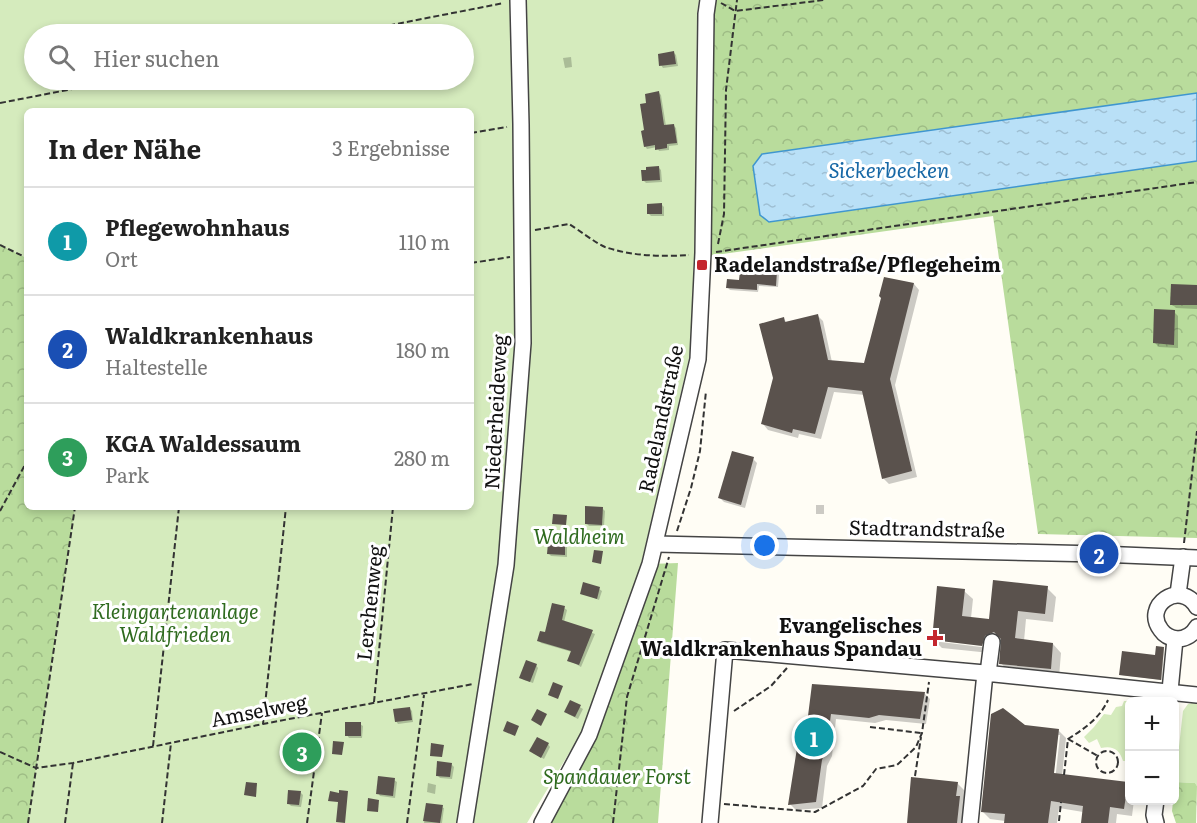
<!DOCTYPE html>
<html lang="de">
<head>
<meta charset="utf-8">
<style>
	:root { --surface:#fff; --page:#f2f2f2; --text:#222; --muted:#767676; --line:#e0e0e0; --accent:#ea580c }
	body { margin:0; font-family:Literata,serif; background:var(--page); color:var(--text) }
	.controls { position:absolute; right:18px; bottom:18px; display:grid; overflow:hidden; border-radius:9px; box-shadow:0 3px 9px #0003 }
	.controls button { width:54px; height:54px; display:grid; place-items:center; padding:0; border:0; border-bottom:2px solid var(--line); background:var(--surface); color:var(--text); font:30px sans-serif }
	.you { position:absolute; left:765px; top:546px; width:21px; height:21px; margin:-15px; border:4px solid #fff; border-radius:50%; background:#1a73e8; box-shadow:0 0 0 9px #1a73e833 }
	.badge { display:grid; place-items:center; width:39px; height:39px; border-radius:50%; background:var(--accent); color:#fff; font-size:20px; font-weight:700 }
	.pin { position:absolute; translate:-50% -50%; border:3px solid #fff; box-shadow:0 2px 6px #0006 }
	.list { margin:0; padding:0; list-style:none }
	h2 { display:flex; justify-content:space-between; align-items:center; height:78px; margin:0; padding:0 24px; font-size:26px }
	h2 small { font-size:20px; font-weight:400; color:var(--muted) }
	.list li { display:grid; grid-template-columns:39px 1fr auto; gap:18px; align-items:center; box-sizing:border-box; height:108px; padding:0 24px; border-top:2px solid var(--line) }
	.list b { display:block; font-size:22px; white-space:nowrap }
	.list p { margin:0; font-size:20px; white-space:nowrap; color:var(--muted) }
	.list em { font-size:20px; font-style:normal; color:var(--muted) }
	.icon { flex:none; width:33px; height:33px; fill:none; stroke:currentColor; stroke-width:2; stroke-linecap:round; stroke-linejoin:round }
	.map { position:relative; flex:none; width:1197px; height:823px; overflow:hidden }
	.search { position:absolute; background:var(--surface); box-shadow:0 3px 9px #0003; left:24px; top:24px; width:450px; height:66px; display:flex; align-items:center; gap:15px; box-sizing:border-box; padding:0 21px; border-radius:33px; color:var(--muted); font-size:22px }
	.panel { position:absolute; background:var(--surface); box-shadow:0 3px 9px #0003; left:24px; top:108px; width:450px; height:402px; border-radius:9px }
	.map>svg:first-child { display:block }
	.green { fill:#d5ebbd; fill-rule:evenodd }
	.forest { fill:url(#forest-crowns) }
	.water { fill:url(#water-ripples); stroke:#3f96cf; stroke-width:1.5 }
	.shadow { fill:#0003; fill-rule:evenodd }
	.building { fill:#5a524d }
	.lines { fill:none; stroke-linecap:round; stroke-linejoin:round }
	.minor-casing { stroke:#444; stroke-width:18 }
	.path { stroke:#333; stroke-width:2; stroke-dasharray:6 3; stroke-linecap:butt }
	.minor { stroke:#fff; stroke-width:15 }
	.poi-dot { fill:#c4262e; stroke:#fff; stroke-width:2 }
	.labels { text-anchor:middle; stroke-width:6; stroke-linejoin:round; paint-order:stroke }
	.poi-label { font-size:20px; font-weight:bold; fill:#111; stroke:#fff; text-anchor:start }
	.street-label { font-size:20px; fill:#111; stroke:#fff }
	.park-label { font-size:20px; font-style:italic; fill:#2f6b1f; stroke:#fff }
	.water-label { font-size:21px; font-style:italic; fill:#1768a6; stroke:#fff }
</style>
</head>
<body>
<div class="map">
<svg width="1197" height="823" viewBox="0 0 1197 823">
	<defs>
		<pattern id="forest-crowns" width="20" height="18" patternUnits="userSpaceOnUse" patternTransform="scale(1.5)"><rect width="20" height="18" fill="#b9dc9c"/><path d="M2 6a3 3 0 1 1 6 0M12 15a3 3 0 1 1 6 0" fill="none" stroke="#9ebc85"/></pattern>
		<pattern id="water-ripples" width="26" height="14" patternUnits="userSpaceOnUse" patternTransform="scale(1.5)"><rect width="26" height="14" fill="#b9e0f7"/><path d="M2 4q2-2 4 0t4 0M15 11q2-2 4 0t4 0" fill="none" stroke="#9ebfd3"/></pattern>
	</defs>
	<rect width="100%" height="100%" fill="#fffdf5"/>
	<g class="green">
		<path d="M0,0H518L521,466L526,406L530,300L527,0H699L697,12L695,231L691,349L639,573L583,730L527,823H28L75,507H471V111H27V258L0,245ZM34,34H464V80H34Z"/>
		<path d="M1124,701H1137L1130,702L1129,761H1123C1120,750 1113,745 1101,748L1097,739L1089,743L1084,737L1094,727L1104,714L1111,715L1116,707L1122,706Z"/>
		<polygon points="1193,703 1197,703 1197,786 1195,783 1175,782 1183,711 1188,704"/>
	</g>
	<g class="forest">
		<polygon points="712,0 1197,0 1197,93 762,154 753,166 769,222 1197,161 1197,538 1038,534 993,216 708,256"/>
		<polygon points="0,245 27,258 27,507 75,507 28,823 0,823"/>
		<polygon points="678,563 658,823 542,823 589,735 650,564"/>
		<polygon points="1175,782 1195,783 1197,786 1196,823 1176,823 1172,811"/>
	</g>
	<polygon class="water" points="1197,93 1197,161 769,222 760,215 753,166 762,154"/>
	<g class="shadow">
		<polygon points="674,53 676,55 678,66 663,68 661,65"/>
		<polygon points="571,57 572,67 565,68 563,58"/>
		<polygon points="659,93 661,95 666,126 673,125 676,128 678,145 669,146 669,150 659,151 657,147 647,149 645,146 646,132"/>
		<polygon points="658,167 661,170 662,182 646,183 644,181"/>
		<polygon points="662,205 664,207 664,216 651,216 649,214"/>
		<polygon points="777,272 779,275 778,287 759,286 758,292 730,290 728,288 740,282"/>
		<polygon points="885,278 914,284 919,290 895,385 917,477 889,484 883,478 865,395 834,392 821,439 799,434 798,438 768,430 763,424 775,378 784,319 787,323 817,315 823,321 832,362 865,365 883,298"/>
		<polygon points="1197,287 1197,309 1176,308 1172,304"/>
		<polygon points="1174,312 1178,316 1178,348 1159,347 1155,343"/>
		<polygon points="753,459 757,463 745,508 724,502 720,498"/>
		<rect x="816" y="505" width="8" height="9"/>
		<polygon points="602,508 605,511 604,526 589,526 586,523"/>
		<polygon points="565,544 567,547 567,557 551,556 549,554"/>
		<path d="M1047,588L1056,597L1053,622L1026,619L1024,641L1053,644L1061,653L1059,677L1009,672L1001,663L1002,641L993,644L990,653L942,648L933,639L964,591L973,599L971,618L990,620ZM941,639L989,645V648L941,642Z"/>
		<polygon points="599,589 602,591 599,600 582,593"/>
		<polygon points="564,608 567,610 564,622 595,634 581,667 569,660 572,652 541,643 539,641"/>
		<polygon points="1164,648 1162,680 1121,675 1157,656"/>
		<polygon points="536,665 538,668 533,683 524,680 521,678"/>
		<polygon points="813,685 924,693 930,699 926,724 886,720 875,723 836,719 832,756 827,766 822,808 796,810 790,804 808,725"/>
		<polygon points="571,702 583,709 578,719 568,714"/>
		<polygon points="410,709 412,711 413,722 398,724 396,721"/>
		<polygon points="360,724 363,726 362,738 349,738 347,735"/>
		<path d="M1025,726L1058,730L1066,738L1062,776L1127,784L1130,786V800H1134L1132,816L1117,814L1116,823H1082L1083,812L1059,808L1057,823H1005V821L990,819L982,811ZM1057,735H1060L1055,781H1052Z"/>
		<polygon points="548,744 550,747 544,759 533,753"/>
		<polygon points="451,764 454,767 452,779 440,778 437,775"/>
		<polygon points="394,780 397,782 395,798 380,796 378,793"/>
		<polygon points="428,783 436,785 435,794 427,792"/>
		<polygon points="957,783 966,792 966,823 908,823"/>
		<polygon points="300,792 303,795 301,807 291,806 288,803"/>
		<polygon points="427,804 444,808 442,823 424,823"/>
	</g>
	<g class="building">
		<polygon points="674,51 676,64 659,66 658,54"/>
		<polygon points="659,91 664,125 674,124 677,143 667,144 667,148 655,150 655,145 644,147 641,131 644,130 640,104 646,103 645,94"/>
		<polygon points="659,166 660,180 642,181 641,170 646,170 646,167"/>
		<polygon points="662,203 662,214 647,214 647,204"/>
		<polygon points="757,269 777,271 776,286 757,284 757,290 726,288 727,279 739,280 740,271 757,272"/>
		<polygon points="884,277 914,283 890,379 912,471 882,479 862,391 828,387 815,434 793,429 792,433 761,424 773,378 759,324 784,317 785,322 818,314 828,360 864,363 881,298 879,296"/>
		<polygon points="1171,284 1197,285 1197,305 1170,305"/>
		<polygon points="1154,309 1175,310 1174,345 1153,343"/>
		<polygon points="732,451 754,457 741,505 718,498"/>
		<polygon points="585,506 603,507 602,525 585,524"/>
		<polygon points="553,514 567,515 566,525 552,524"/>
		<polygon points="548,543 565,543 565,555 547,554"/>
		<polygon points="594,550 603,551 601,564 592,562"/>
		<polygon points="993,580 1048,586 1045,614 1018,611 1015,638 1053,643 1051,669 999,664 1001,639 994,632 985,636 982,646 932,640 937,586 965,589 962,616 989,619"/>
		<polygon points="583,582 600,587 597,599 580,594"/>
		<polygon points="552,603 565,606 562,620 593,630 579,665 567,661 571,651 537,641 540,631 545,632"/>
		<polygon points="1156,646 1164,647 1161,680 1119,675 1122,651 1155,655"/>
		<polygon points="526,660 537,664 530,682 519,678"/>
		<polygon points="553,682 563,686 558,699 548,695"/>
		<polygon points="812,684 925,692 920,719 879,715 869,718 831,714 826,750 822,760 816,802 788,805 801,723 807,724"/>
		<polygon points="570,700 581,705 575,717 564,712"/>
		<polygon points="410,707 412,720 395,722 393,709"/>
		<polygon points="1003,708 1025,725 1059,729 1054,773 1128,782 1124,809 1110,807 1108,823 1081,823 1083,806 1051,801 1048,823 1004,823 1005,814 981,812 991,714"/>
		<polygon points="537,709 547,714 541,726 531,720"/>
		<polygon points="507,721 519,726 515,736 503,731"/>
		<rect x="345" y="722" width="16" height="14"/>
		<polygon points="537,737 549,743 541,758 529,751"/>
		<polygon points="333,741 344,742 342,755 332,754"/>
		<polygon points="431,743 444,745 442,757 430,756"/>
		<polygon points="437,761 452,763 450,777 436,776"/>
		<polygon points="378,776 395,778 393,796 376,794"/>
		<polygon points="911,777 958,782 956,796 960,796 957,823 907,823"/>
		<polygon points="246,782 257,783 256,797 244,795"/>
		<polygon points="288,790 301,791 299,805 287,804"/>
		<polygon points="339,790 348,791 345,823 336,822 338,802 328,801 330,791 339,793"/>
		<polygon points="368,798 379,800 378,812 367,811"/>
		<polygon points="426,803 443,805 440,823 423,821"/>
	</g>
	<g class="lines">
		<g class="minor-casing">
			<g id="minor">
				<polyline points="656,544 1099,554 1197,558"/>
				<polyline points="1178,594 1183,557"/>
				<path d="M1197,607C1180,579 1142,606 1161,630C1165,636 1170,638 1177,639C1186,639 1193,634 1197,627"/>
				<polyline points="988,673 992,642"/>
				<polyline points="1169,701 1175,639"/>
				<polyline points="465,823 506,565 523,343 521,124 518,0"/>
				<polyline points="542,823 589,735 650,564 698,359 703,253 706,14 708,0"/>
				<polyline points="710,823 725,650 985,673"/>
				<polyline points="970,823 985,673 1197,695"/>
				<polyline points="1156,823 1154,815 1156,800"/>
			</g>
		</g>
		<g class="path">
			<polyline points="721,3 735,11 824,0"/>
			<polyline points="345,34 504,3"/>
			<polyline points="0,103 119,80"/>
			<polyline points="471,133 507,127"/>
			<path d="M535,230L569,224C579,230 597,244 605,247C631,256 662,257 689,255"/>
			<polyline points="718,244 724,214 726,90 737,0"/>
			<polyline points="0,245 27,258"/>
			<polyline points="716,252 1197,182"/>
			<polyline points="471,263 510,257"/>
			<polyline points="0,511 27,461"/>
			<polyline points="677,531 691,488 700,451 706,391"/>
			<polyline points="1184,543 1197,431"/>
			<polyline points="374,702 393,507"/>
			<polyline points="734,711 771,686 787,668"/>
			<polyline points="263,724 286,507"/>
			<polyline points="870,727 921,733"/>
			<polyline points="1068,739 1098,756"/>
			<polyline points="153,746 179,507"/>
			<circle cx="1107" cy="762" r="11"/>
			<polyline points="0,752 36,768 73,763 263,724 473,684"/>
			<path d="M1064,775L1068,739C1084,729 1100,718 1108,700"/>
			<polyline points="915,776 921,737"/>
			<polyline points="1126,797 1130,798"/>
			<polyline points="724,804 815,812 863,786 876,769 897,765 916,747 922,733 929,682"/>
			<polyline points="1059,821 1061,802"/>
			<polyline points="28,823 75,507"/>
			<polyline points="65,823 73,763"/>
			<polyline points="162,823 171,743"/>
			<polyline points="307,823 322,713"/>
			<polyline points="407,823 424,695"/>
			<polyline points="613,823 627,697 669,557"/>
		</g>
		<use href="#minor" class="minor"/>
	</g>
	<g class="poi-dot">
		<rect x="696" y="259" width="12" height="12" rx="3"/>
		<path d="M932 629h6v6h6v6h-6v6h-6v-6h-6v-6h6z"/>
	</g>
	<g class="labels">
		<g class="poi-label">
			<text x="714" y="272">Radelandstraße/Pflegeheim</text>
			<text x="922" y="633" text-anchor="end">Evangelisches<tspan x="922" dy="23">Waldkrankenhaus Spandau</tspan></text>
		</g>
		<g class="street-label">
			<text transform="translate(496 412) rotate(-87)" y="7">Niederheideweg</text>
			<text transform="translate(661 419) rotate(-78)" y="7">Radelandstraße</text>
			<text transform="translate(927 529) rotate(1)" y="7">Stadtrandstraße</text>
			<text transform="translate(370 603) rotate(-84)" y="7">Lerchenweg</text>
			<text transform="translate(259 711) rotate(-11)" y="7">Amselweg</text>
		</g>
		<g class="park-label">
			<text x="579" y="544">Waldheim</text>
			<text x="175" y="619">Kleingartenanlage<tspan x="175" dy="23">Waldfrieden</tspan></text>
			<text x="617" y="784">Spandauer Forst</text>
		</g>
		<g class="water-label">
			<text x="889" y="178">Sickerbecken</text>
		</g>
	</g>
</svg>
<div class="controls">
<button>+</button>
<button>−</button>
</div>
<div class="you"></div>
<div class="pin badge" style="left:814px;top:737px;background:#0f9aa8">1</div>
<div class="pin badge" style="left:1099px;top:554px;background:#1a4fb4">2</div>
<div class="pin badge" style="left:302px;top:752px;background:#2e9e5b">3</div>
<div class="search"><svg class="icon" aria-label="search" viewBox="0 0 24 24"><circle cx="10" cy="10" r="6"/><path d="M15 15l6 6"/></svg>Hier suchen</div>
<section class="panel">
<h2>In der Nähe<small>3 Ergebnisse</small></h2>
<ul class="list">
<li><span class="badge" style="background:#0f9aa8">1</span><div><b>Pflegewohnhaus</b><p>Ort</p></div><em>110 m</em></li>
<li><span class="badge" style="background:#1a4fb4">2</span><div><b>Waldkrankenhaus</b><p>Haltestelle</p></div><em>180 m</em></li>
<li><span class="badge" style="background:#2e9e5b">3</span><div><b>KGA Waldessaum</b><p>Park</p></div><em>280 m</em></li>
</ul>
</section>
</div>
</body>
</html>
